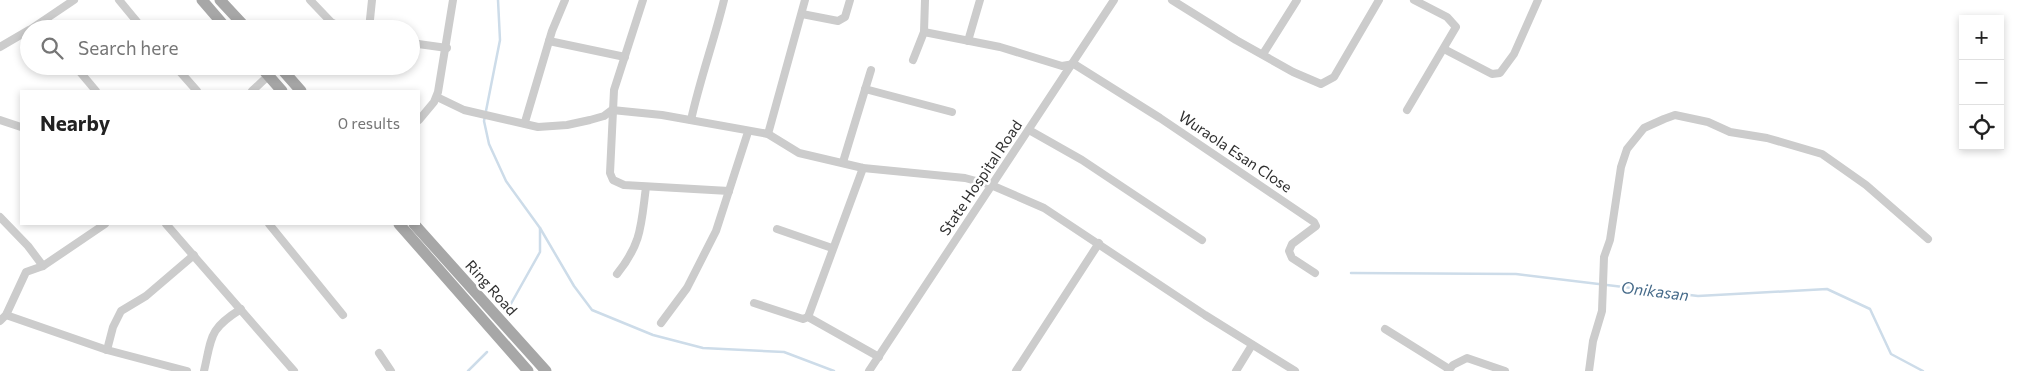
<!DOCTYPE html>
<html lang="en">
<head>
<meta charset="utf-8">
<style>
	:root { --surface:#fff; --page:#f6f6f6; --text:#222; --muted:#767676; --line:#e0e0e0 }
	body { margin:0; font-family:Commissioner,sans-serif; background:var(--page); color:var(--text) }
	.controls { position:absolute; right:15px; top:15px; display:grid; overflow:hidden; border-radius:0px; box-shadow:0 2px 8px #0003 }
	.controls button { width:45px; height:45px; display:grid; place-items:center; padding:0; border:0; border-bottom:1px solid var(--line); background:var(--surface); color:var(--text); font:25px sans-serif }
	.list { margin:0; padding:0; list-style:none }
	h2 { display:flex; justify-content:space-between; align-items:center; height:65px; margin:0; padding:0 20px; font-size:21px }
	h2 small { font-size:16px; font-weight:400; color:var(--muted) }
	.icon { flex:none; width:28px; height:28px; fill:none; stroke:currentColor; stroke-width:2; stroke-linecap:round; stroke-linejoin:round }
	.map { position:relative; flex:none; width:2019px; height:371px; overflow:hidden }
	.search { position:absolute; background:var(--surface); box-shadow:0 2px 8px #0003; left:20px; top:20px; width:400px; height:55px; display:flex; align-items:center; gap:12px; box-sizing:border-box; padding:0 18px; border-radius:28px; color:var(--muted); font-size:19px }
	.panel { position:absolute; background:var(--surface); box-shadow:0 2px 8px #0003; left:20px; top:90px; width:400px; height:135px; border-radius:0px }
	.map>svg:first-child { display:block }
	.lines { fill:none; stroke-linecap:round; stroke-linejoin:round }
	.stream { stroke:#cddce9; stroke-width:2.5 }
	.minor { stroke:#ccc; stroke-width:8 }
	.primary { stroke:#a7a7a7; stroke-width:11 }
	.labels { text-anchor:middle; stroke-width:5; stroke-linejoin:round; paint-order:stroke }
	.street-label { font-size:15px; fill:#2f2f2f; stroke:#fff }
	.water-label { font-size:16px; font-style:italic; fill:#456a89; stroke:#fff }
</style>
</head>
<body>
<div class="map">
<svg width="2019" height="371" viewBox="0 0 2019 371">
	<rect width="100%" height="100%" fill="#fff"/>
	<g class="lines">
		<g class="stream">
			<polyline points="498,0 500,40 484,121 489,144 506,181 540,228 540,252 508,309"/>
			<polyline points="540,228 574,286 592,310 653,335 703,348 784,352 834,371"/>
			<polyline points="1351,273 1516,274 1698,296 1827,289 1870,309 1891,354 1923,371"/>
			<polyline points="468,371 487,352"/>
		</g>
		<g class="minor">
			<polyline points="119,0 143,29"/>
			<polyline points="310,0 331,22 345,29"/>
			<polyline points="643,0 614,90 610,173 613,180 624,185 729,191"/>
			<polyline points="1172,0 1236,40 1293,72 1321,84 1334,77 1379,0"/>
			<polyline points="802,14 838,21 845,17 850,0"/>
			<polyline points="31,29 74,0"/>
			<polyline points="369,29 372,0"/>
			<polyline points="924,32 1000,47 1062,66 1074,64 1160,118 1314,222 1316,226 1292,244 1289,251 1292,258 1315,273"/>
			<polyline points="549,41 625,57"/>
			<polyline points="968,41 980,0"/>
			<polyline points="411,43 447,48"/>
			<polyline points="0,47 29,30"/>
			<polyline points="1444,49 1492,74 1500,73 1514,54 1538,0"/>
			<polyline points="1263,54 1297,0"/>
			<polyline points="913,60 924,32 925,0"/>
			<polyline points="75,66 96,91"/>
			<polyline points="175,66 197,91"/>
			<polyline points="865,89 952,112"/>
			<polyline points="252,91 268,76"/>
			<polyline points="437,97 464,110 538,127 567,125 590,120 604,116 612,110 662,115 768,134 799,153 863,168 965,178 991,185 1044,208 1205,315 1295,371"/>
			<polyline points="1407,110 1456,27 1447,17 1414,0"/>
			<polyline points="0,120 21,127"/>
			<polyline points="419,120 434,102 438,92 453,0"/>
			<path d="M691,120C700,79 714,41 724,0"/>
			<polyline points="525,122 552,31 565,0"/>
			<polyline points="1029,130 1082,160 1202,240"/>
			<polyline points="768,134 805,0"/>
			<polyline points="843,162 871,70"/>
			<polyline points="0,217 28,246 43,266"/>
			<polyline points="166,224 294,371"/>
			<polyline points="269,224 343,315"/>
			<polyline points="777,229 832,248"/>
			<path d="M617,274C642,243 641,225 646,187"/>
			<polyline points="754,303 803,319 808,317 879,357"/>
			<polyline points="6,315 107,350 187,371"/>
			<polyline points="808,317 863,168"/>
			<polyline points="0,321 6,315 26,272 43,266 105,224"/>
			<polyline points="661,323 687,288 716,231 748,132"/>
			<polyline points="1385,329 1449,369"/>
			<polyline points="107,350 113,327 121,311 146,296 194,255"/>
			<polyline points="379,353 391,371"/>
			<path d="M204,371C212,336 209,329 241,309"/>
			<polyline points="869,371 1114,0"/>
			<polyline points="1016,371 1099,243"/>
			<polyline points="1236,371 1252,345"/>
			<polyline points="1448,371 1453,365 1467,358 1505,371"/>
			<polyline points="1589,371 1593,341 1602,311 1604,257 1610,240 1621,167 1627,149 1644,128 1664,119 1675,115 1708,122 1730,132 1767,138 1822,154 1866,185 1928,239"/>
		</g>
		<g class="primary">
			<polyline points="202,0 227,29"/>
			<polyline points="220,0 247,29"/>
			<polyline points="260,66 282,91"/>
			<polyline points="279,66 301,91"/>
			<polyline points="399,224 528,371"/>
			<polyline points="414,224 546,371"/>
		</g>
	</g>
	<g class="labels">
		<g class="street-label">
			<text transform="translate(1235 152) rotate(34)" y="5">Wuraola Esan Close</text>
			<text transform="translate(981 178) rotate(-56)" y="5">State Hospital Road</text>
			<text transform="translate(491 288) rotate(48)" y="5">Ring Road</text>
		</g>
		<g class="water-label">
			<text transform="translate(1655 291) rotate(7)" y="6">Onikasan</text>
		</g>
	</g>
</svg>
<div class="controls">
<button>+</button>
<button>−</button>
<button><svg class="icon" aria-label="locate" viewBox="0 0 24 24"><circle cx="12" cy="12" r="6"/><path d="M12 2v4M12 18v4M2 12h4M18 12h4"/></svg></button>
</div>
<div class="search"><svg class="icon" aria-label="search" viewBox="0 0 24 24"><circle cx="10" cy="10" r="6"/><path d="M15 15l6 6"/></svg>Search here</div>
<section class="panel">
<h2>Nearby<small>0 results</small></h2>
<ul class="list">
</ul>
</section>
</div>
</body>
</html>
